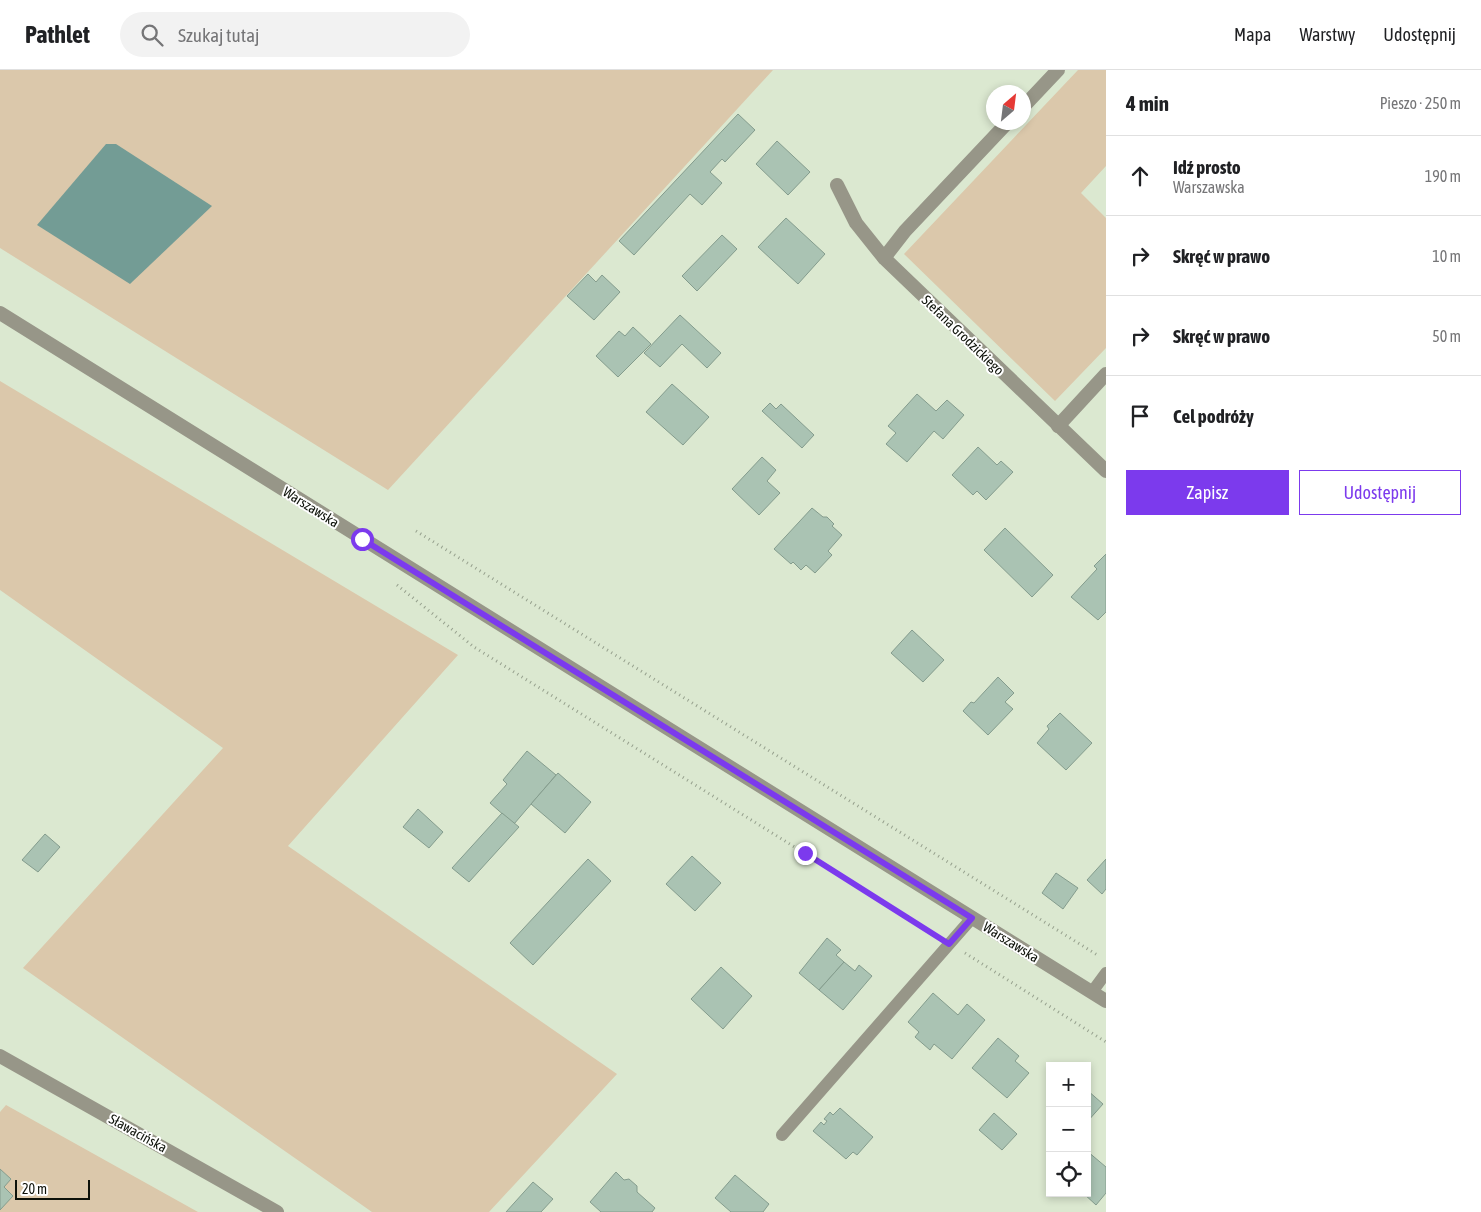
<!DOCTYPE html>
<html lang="pl">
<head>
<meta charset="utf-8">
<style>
	:root { --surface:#fff; --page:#f2f2f2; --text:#202124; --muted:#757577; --line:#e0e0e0; --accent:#7c3aed }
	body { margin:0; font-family:"Asap Condensed",sans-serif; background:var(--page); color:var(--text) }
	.controls { position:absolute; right:15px; bottom:15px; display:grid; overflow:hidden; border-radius:0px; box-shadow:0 2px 8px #0003 }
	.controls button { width:45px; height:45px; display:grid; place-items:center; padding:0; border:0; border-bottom:1px solid var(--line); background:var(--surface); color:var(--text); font:25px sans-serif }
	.compass { position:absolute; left:986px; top:15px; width:45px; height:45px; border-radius:50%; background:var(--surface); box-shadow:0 2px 8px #0003; rotate:28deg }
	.scale { position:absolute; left:15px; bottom:12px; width:75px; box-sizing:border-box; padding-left:5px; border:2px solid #0d1109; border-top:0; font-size:14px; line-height:18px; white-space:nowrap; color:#0d1109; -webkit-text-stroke:4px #fff; paint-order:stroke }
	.stop { position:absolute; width:15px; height:15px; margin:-11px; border:4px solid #7c3aed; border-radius:50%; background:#fff }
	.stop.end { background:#7c3aed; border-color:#fff; box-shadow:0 1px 5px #0008 }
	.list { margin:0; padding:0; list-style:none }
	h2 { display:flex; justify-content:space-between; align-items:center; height:65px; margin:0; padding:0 20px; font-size:21px }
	h2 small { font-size:16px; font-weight:400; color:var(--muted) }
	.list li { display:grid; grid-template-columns:32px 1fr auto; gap:15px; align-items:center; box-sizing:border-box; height:80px; padding:0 20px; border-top:1px solid var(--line) }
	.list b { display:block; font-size:19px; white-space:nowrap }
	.list p { margin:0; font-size:16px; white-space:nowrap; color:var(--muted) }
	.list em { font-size:16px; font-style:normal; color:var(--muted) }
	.actions { display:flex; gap:10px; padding:15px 20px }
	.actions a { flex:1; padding:11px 0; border:1px solid var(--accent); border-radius:0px; text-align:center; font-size:18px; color:var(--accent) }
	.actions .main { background:var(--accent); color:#fff }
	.icon { flex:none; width:28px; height:28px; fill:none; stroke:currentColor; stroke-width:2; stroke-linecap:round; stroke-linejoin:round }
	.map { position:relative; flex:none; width:1106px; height:1142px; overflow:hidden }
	header { display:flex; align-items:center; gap:30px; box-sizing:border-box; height:70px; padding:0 25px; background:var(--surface); border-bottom:1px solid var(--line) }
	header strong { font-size:24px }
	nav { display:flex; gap:28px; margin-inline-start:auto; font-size:18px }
	.search { width:350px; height:45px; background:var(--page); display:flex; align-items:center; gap:12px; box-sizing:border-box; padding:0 18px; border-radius:28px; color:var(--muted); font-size:19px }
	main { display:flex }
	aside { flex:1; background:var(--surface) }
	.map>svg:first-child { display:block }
	.green { fill:#dbc8ab }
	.water { fill:#739c95 }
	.building { fill:#aac3b3; stroke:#849c8d }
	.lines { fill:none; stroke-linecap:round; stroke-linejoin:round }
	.path { stroke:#96a08d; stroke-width:3; stroke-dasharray:1 4; stroke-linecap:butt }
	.service { stroke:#979688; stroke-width:12 }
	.minor { stroke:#979688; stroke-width:14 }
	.tertiary { stroke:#979688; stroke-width:14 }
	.route { stroke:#7c3aed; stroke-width:6 }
	.labels { text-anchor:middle; stroke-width:4; stroke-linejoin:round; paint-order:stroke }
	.street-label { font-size:14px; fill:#0d1109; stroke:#fff }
</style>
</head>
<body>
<header>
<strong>Pathlet</strong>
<div class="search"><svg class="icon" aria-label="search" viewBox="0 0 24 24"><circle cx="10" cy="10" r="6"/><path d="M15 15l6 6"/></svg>Szukaj tutaj</div>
<nav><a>Mapa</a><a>Warstwy</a><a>Udostępnij</a></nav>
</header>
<main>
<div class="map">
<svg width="1106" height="1142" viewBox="0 0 1106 1142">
	<rect width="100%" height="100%" fill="#dbe8d0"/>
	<g class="green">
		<polygon points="0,0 773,0 388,420 0,178"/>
		<polygon points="1078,0 1106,0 1106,96 1081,123 1106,148 1106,278 1055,331 904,184"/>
		<polygon points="0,311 458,585 288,776 617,1004 489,1142 372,1142 23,898 223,678 0,520"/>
		<polygon points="6,1035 198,1142 0,1142 0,1042"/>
	</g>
	<polygon class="water" points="106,74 116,74 212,136 130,214 37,155"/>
	<g class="building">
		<polygon points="738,44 755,60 725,92 722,89 710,102 722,113 702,135 690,124 634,185 619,171"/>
		<polygon points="777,71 810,102 788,125 756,94"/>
		<polygon points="786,148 825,184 798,214 758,177"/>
		<polygon points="722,165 737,179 697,221 682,206"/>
		<polygon points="588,204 596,212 602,205 620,222 594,250 567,226"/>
		<polygon points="680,245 721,283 707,298 682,274 660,297 644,283"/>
		<polygon points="633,257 651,274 618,307 596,286 619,261 625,266"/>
		<polygon points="672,314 709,347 683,375 646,342"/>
		<polygon points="917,324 936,341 947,330 964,345 943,369 934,361 907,392 886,374 896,363 888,356"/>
		<polygon points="770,333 776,339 781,334 814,365 802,378 762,341"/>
		<polygon points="978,377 997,395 1001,391 1013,402 986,430 977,421 973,425 952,405"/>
		<polygon points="762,387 776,400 767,411 780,423 759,445 732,419"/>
		<polygon points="812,438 823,447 827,447 834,454 832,456 842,465 828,481 832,485 815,503 806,495 801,500 793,492 791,494 774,479"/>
		<polygon points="1005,458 1053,505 1032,527 984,480"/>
		<polygon points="1106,484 1106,542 1098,550 1071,527 1097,499 1094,496"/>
		<polygon points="912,560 944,590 923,612 891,583"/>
		<polygon points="998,607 1014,623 1005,632 1013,639 988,665 963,641 971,632 974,633"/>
		<polygon points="1060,643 1092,673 1066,700 1037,673 1049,659 1047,656"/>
		<polygon points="527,681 556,705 514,754 490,733 507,714 503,710"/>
		<polygon points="558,703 591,732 565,763 531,734"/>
		<polygon points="418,739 443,762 429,778 403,757"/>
		<polygon points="502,743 519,757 469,812 452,798"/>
		<polygon points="45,764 60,777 38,802 22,790"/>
		<polygon points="692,786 721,813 695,841 666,814"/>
		<polygon points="588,789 611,811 533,895 510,873"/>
		<polygon points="1106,789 1106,819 1102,824 1087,810"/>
		<polygon points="1056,803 1078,818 1063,839 1042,823"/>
		<polygon points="827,868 841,880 836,885 844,892 819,920 799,903"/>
		<polygon points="844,892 855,901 859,895 872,906 843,940 819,920"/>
		<polygon points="721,897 752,926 723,959 691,929"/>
		<polygon points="933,923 958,945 967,934 985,950 952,989 934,974 930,980 915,967 919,962 908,952"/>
		<polygon points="998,968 1019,986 1015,991 1029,1003 1007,1028 972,998"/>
		<polygon points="1087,1020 1103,1034 1087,1052"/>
		<polygon points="840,1038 873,1067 857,1085 853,1082 846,1089 813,1061 821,1052 824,1055 827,1051 824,1049 830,1042 833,1045"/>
		<polygon points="994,1043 1017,1064 1002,1080 979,1060"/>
		<polygon points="1087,1081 1106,1097 1106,1123 1096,1135 1083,1123 1087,1123"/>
		<polygon points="0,1099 11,1109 4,1117 13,1126 0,1140"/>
		<polygon points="616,1102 624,1110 629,1109 637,1116 637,1122 655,1138 652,1142 601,1142 590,1132"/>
		<polygon points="735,1105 769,1134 763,1142 731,1142 715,1128"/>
		<polygon points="533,1112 553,1129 541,1142 506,1142"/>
	</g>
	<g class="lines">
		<g class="path">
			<polyline points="416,461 1099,886"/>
			<polyline points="397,515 474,577 934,864"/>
			<polyline points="965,883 1106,972"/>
		</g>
		<g class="service">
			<polyline points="1092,922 1106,903"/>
			<polyline points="782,1065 972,848"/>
		</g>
		<g class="minor">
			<polyline points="1024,36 1058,0"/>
			<polyline points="837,115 856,153 884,188 1106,401"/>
			<polyline points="884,188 905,161 1008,52"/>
			<polyline points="1058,356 1106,304"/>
			<polyline points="0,986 277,1142"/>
		</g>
		<polyline class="tertiary" points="0,243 1106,931"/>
	</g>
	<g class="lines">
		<polyline class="route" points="362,469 972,848 949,874 805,783"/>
	</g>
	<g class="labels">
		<g class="street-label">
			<text transform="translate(963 265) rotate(44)" y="5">Stefana Grodzickiego</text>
			<text transform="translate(311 437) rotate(32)" y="5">Warszawska</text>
			<text transform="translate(1011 872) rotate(32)" y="5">Warszawska</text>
			<text transform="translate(138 1063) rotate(29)" y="5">Sławacińska</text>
		</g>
	</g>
</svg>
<div class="controls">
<button>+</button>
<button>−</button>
<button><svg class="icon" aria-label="locate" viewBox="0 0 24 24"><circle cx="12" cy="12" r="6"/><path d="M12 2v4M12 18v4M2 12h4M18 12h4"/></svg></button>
</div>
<svg class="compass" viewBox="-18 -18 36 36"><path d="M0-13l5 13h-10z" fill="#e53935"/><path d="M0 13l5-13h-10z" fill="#757577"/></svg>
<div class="scale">20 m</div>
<div class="stop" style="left:362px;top:469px"></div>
<div class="stop end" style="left:805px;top:783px"></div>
</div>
<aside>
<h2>4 min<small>Pieszo · 250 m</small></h2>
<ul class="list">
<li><svg class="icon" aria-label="ahead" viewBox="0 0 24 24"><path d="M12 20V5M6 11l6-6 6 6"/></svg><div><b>Idź prosto</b><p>Warszawska</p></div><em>190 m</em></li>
<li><svg class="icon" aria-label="right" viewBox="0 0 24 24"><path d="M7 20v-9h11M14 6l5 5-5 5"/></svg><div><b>Skręć w prawo</b></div><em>10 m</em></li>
<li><svg class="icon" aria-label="right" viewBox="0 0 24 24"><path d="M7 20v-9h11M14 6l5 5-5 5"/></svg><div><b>Skręć w prawo</b></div><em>50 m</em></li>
<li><svg class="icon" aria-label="arrive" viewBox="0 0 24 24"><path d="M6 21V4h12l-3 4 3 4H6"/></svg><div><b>Cel podróży</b></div></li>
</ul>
<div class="actions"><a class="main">Zapisz</a><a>Udostępnij</a></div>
</aside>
</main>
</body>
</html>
